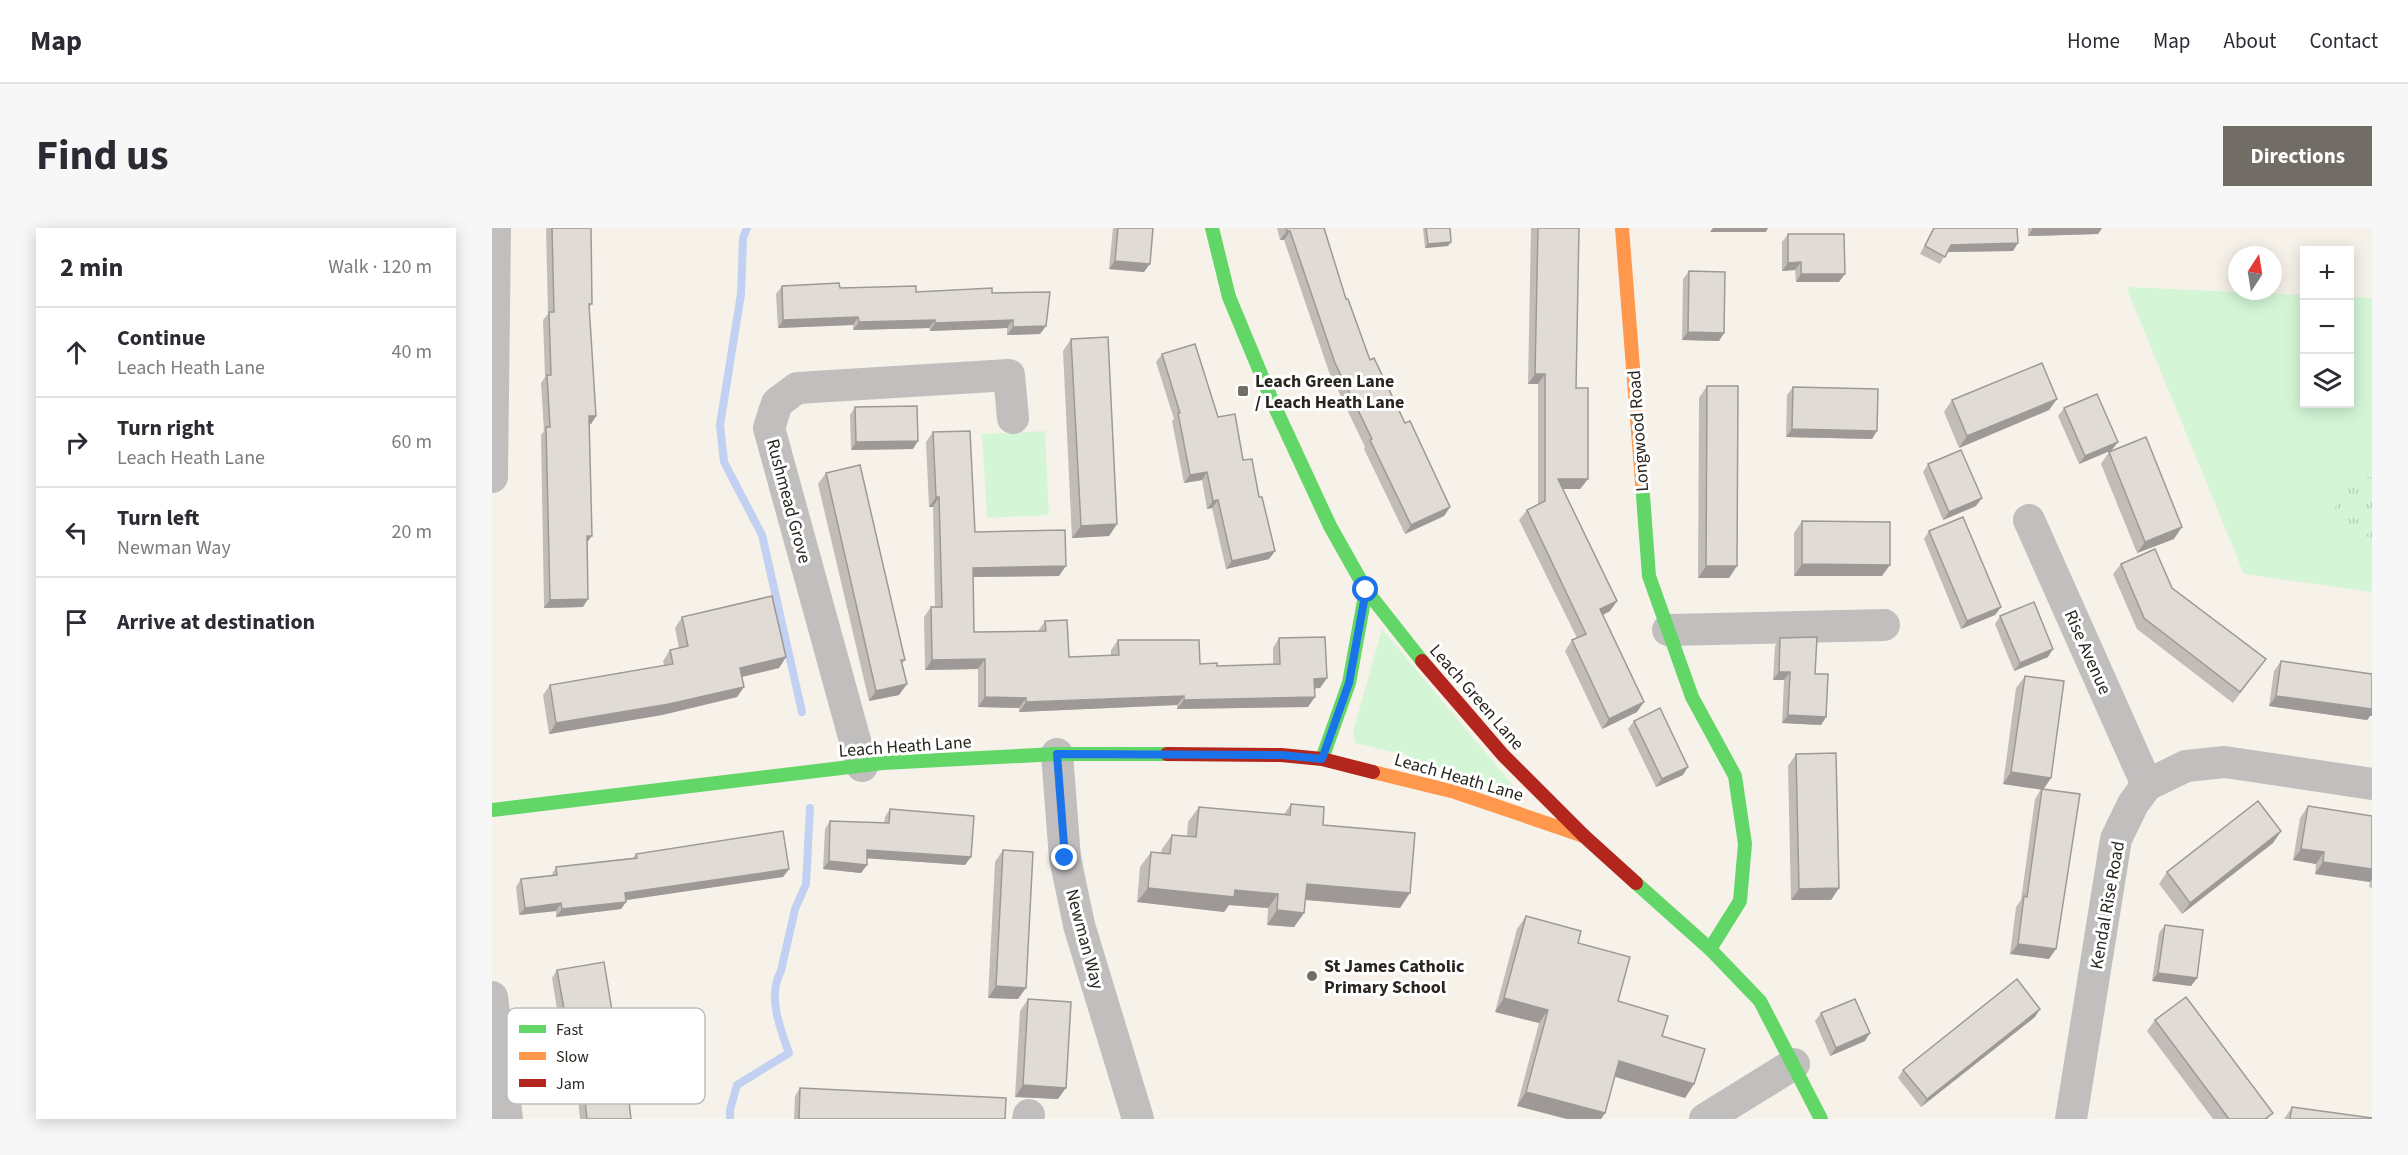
<!DOCTYPE html>
<html lang="en">
<head>
<meta charset="utf-8">
<style>
	:root { --surface:#fff; --page:#f7f7f7; --text:#2b2b33; --muted:#7c7c81; --line:#e1e1e2; --accent:#716d66 }
	body { margin:0; font-family:"Source Sans 3",sans-serif; background:var(--page); color:var(--text) }
	.controls { position:absolute; right:18px; top:18px; display:grid; overflow:hidden; border-radius:0px; box-shadow:0 3px 15px #0003 }
	.controls button { width:54px; height:54px; display:grid; place-items:center; padding:0; border:0; border-bottom:2px solid var(--line); background:var(--surface); color:var(--text); font:30px sans-serif }
	.compass { position:absolute; left:1736px; top:18px; width:54px; height:54px; border-radius:50%; background:var(--surface); box-shadow:0 3px 15px #0003; rotate:12deg }
	.stop { position:absolute; width:18px; height:18px; margin:-14px; border:4px solid #1a73e8; border-radius:50%; background:#fff }
	.stop.end { background:#1a73e8; border-color:#fff; box-shadow:0 2px 6px #0008 }
	.list { margin:0; padding:0; list-style:none }
	h2 { display:flex; justify-content:space-between; align-items:center; height:78px; margin:0; padding:0 24px; font-size:26px }
	h2 small { font-size:20px; font-weight:400; color:var(--muted) }
	.list li { display:grid; grid-template-columns:39px 1fr auto; gap:18px; align-items:center; box-sizing:border-box; height:90px; padding:0 24px; border-top:2px solid var(--line) }
	.list b { display:block; font-size:22px; white-space:nowrap }
	.list p { margin:0; font-size:20px; white-space:nowrap; color:var(--muted) }
	.list em { font-size:20px; font-style:normal; color:var(--muted) }
	.icon { flex:none; width:33px; height:33px; fill:none; stroke:currentColor; stroke-width:2; stroke-linecap:round; stroke-linejoin:round }
	.map { position:relative; flex:none; width:1880px; height:891px; overflow:hidden; border-radius:0px }
	header { display:flex; align-items:center; gap:36px; box-sizing:border-box; height:84px; padding:0 30px; background:var(--surface); border-bottom:2px solid var(--line) }
	header strong { font-size:28px }
	nav { display:flex; gap:33px; margin-inline-start:auto; font-size:21px }
	.intro { display:flex; align-items:center; justify-content:space-between; box-sizing:border-box; height:144px; padding:0 36px }
	h1 { margin:0; font-size:42px }
	.button { padding:15px 27px; border-radius:0px; background:var(--accent); color:#fff; font-size:21px; font-weight:700 }
	main { display:flex; gap:36px; padding:0 36px }
	aside { flex:1; background:var(--surface); border-radius:0px; box-shadow:0 3px 15px #0003 }
	.map>svg:first-child { display:block }
	.grass { fill:#d4f6d7 }
	.park { fill:url(#park-tufts) }
	.lines { fill:none; stroke-linecap:round; stroke-linejoin:round }
	.stream { stroke:#c2d0f1; stroke-width:8 }
	.street { stroke:#c1bebe; stroke-width:32 }
	.fast { stroke:#63d668; stroke-width:14 }
	.slow { stroke:#ff974d; stroke-width:14 }
	.jam { stroke:#b3261e; stroke-width:14 }
	.wall { fill:#c2bcb8 }
	.shaded-wall { fill:#9e9996 }
	.building { fill:#e1dbd6; stroke:#9e9996; stroke-width:1.5 }
	.route { stroke:#1a73e8; stroke-width:8 }
	.poi-dot { fill:#716d66; stroke:#fff; stroke-width:2 }
	.labels { text-anchor:middle; stroke-width:6; stroke-linejoin:round; paint-order:stroke }
	.poi-label { font-size:18px; font-weight:bold; fill:#29251f; stroke:#fff; text-anchor:start }
	.street-label { font-size:18px; fill:#29251f; stroke:#fff }
	.key { fill:#fff; stroke:#bfbebc; stroke-width:1.5 }
	.key-label { font-size:16px; fill:#29251f }
</style>
</head>
<body>
<header>
<strong>Map</strong>
<nav><a>Home</a><a>Map</a><a>About</a><a>Contact</a></nav>
</header>
<div class="intro"><h1>Find us</h1><a class="button">Directions</a></div>
<main>
<aside>
<h2>2 min<small>Walk · 120 m</small></h2>
<ul class="list">
<li><svg class="icon" aria-label="ahead" viewBox="0 0 24 24"><path d="M12 20V5M6 11l6-6 6 6"/></svg><div><b>Continue</b><p>Leach Heath Lane</p></div><em>40 m</em></li>
<li><svg class="icon" aria-label="right" viewBox="0 0 24 24"><path d="M7 20v-9h11M14 6l5 5-5 5"/></svg><div><b>Turn right</b><p>Leach Heath Lane</p></div><em>60 m</em></li>
<li><svg class="icon" aria-label="left" viewBox="0 0 24 24"><path d="M17 20v-9H6M10 6l-5 5 5 5"/></svg><div><b>Turn left</b><p>Newman Way</p></div><em>20 m</em></li>
<li><svg class="icon" aria-label="arrive" viewBox="0 0 24 24"><path d="M6 21V4h12l-3 4 3 4H6"/></svg><div><b>Arrive at destination</b></div></li>
</ul>
</aside>
<div class="map">
<svg width="1880" height="891" viewBox="0 0 1880 891">
	<defs>
		<pattern id="park-tufts" width="24" height="20" patternUnits="userSpaceOnUse" patternTransform="scale(1.5)"><rect width="24" height="20" fill="#d4f6d7"/><path d="M3 7l-1-3M5 7V3M7 7l1-3M15 17l-1-3M17 17v-4M19 17l1-3" fill="none" stroke="#b6d3b8"/></pattern>
	</defs>
	<rect width="100%" height="100%" fill="#f7f2e9"/>
	<g class="grass">
		<polygon points="1634,59 1812,67 1812,176 1858,176 1858,69 1880,70 1880,364 1752,346"/>
		<polygon points="553,203 557,287 495,290 490,206"/>
		<polygon points="890,401 1034,573 913,527 863,515 861,504"/>
	</g>
	<polygon class="park" points="1853,243 1880,250 1880,310 1838,299"/>
	<g class="lines">
		<g class="stream">
			<polyline points="255,0 251,10 249,66 228,197 232,234 270,307 310,484"/>
			<path d="M238,891V882L245,857L297,825C288,800 275,768 289,743L303,681L314,656L318,580"/>
		</g>
		<g class="street">
			<polyline points="0,249 3,0"/>
			<polyline points="1537,292 1655,557"/>
			<polyline points="1176,402 1392,397"/>
			<polyline points="565,526 573,630 587,697 646,891"/>
			<polyline points="370,538 277,200 285,175 305,160 517,147 521,190"/>
			<polyline points="0,769 15,891"/>
			<polyline points="536,891 537,887"/>
			<polyline points="1213,891 1302,836"/>
			<polyline points="1579,891 1624,611 1641,576 1655,557 1694,538 1733,534 1880,556"/>
		</g>
		<g class="fast">
			<polyline points="720,0 737,69 781,175 838,298 874,362 930,433"/>
			<polyline points="1150,254 1157,348 1200,469 1243,548 1253,616 1248,673 1218,721"/>
			<polyline points="830,531 857,455 874,362"/>
			<polyline points="0,582 391,535 565,526 675,526"/>
			<polyline points="1144,655 1218,721 1268,773 1329,891"/>
		</g>
		<g class="slow">
			<polyline points="1130,0 1150,254"/>
			<polyline points="881,544 963,564 1092,608"/>
		</g>
		<g class="jam">
			<polyline points="930,433 1011,527 1092,608 1144,655"/>
			<polyline points="675,526 789,527 830,531 881,544"/>
		</g>
	</g>
	<g class="wall">
		<polygon points="54,0 99,0 100,76 97,79 104,188 99,196 97,196 95,315 91,379 52,380 49,207 52,203 49,155 53,149 51,92 56,86"/>
		<polygon points="621,0 661,0 652,44 617,41"/>
		<polygon points="785,0 832,0 854,71 878,132 958,279 952,288 913,306 872,221 873,219 837,144 792,12 788,12"/>
		<polygon points="931,0 958,0 956,18 933,20"/>
		<polygon points="1039,0 1087,0 1084,160 1096,251 1088,261 1071,261 1125,373 1118,383 1111,387 1145,484 1110,501 1073,423 1080,412 1085,410 1027,292 1035,282 1046,276 1046,156 1036,156"/>
		<polygon points="1441,0 1525,0 1521,23 1455,24 1448,36 1428,26"/>
		<polygon points="1536,0 1610,0 1606,6 1536,8"/>
		<polygon points="1296,6 1347,54 1304,54 1303,42 1290,43 1290,14"/>
		<polygon points="1197,43 1232,105 1227,113 1190,112 1191,51"/>
		<polygon points="290,58 424,64 500,65 548,106 515,107 515,100 438,103 437,100 361,102 361,97 286,100 284,66"/>
		<polygon points="579,111 625,296 617,308 580,310 571,123"/>
		<polygon points="670,126 726,189 751,232 767,269 783,323 777,331 734,341 720,280 715,281 710,252 692,255 680,193 682,191 664,134"/>
		<polygon points="1215,158 1237,350 1206,350 1207,170"/>
		<polygon points="1301,159 1380,211 1294,209 1295,167"/>
		<polygon points="1565,171 1557,182 1467,220 1452,184 1460,172"/>
		<polygon points="363,179 421,221 359,222 358,187"/>
		<polygon points="1572,180 1620,222 1587,236 1566,188"/>
		<polygon points="441,204 483,304 567,348 481,349 482,404 546,403 553,393 577,429 619,427 619,422 626,412 708,436 725,438 781,436 781,420 787,410 835,450 828,460 823,460 816,479 685,481 685,477 527,484 527,480 486,479 486,441 433,442 432,389 439,379 443,379 441,279 437,279 434,214"/>
		<polygon points="1617,224 1682,311 1645,325 1609,236"/>
		<polygon points="1436,236 1484,278 1451,292 1431,244"/>
		<polygon points="334,245 413,432 410,436 407,467 377,473 326,256"/>
		<polygon points="1310,293 1390,348 1302,348 1302,305"/>
		<polygon points="1437,303 1509,379 1503,387 1469,401 1432,311"/>
		<polygon points="1629,336 1680,360 1774,431 1741,475 1645,401 1621,346"/>
		<polygon points="1508,388 1556,429 1522,443 1503,396"/>
		<polygon points="190,389 294,429 287,440 250,449 252,459 245,469 170,487 57,506 51,467 58,457 172,437 171,433 178,422 187,420 183,400"/>
		<polygon points="1288,410 1323,446 1334,489 1329,497 1290,495 1292,452 1281,452 1283,418"/>
		<polygon points="1789,433 1880,446 1880,488 1878,488 1875,492 1777,478 1782,443"/>
		<polygon points="1533,448 1559,550 1551,561 1557,731 1518,726 1524,679 1529,672 1543,571 1549,561 1511,556 1524,460"/>
		<polygon points="1142,493 1191,547 1164,559 1136,501"/>
		<polygon points="1304,526 1347,660 1339,672 1299,672 1296,538"/>
		<polygon points="799,576 831,597 908,680 813,672 812,685 802,699 775,697 776,680 737,677 732,684 645,674 648,639 659,624 669,625 670,621 680,607 695,608 696,594 707,579 792,586"/>
		<polygon points="1816,578 1880,588 1880,660 1877,659 1878,654 1823,646 1824,636 1801,632 1808,590"/>
		<polygon points="398,581 473,637 375,630 375,637 369,645 331,641 333,601 338,593 392,595 393,589"/>
		<polygon points="1789,603 1781,615 1690,686 1667,656 1675,644"/>
		<polygon points="511,622 526,771 496,770 503,634"/>
		<polygon points="144,626 297,641 291,649 134,672 134,674 129,681 64,689 64,683 27,687 24,659 29,651 59,648 64,639 141,630"/>
		<polygon points="1034,688 1086,715 1126,773 1170,808 1202,856 1193,870 1123,848 1113,885 1109,891 1075,891 1025,878 1047,795 1003,784 1025,701"/>
		<polygon points="1673,697 1705,750 1699,758 1660,753 1667,705"/>
		<polygon points="65,742 122,795 139,891 88,891 78,798 68,800 60,750"/>
		<polygon points="536,771 566,871 523,869 528,783"/>
		<polygon points="1329,785 1373,813 1338,828 1323,793"/>
		<polygon points="1543,789 1429,879 1406,850 1411,842"/>
		<polygon points="1663,792 1777,891 1721,891 1655,803"/>
		<polygon points="308,860 513,891 302,891 303,868"/>
		<polygon points="1800,879 1880,891 1792,891"/>
	</g>
	<g class="shaded-wall">
		<polygon points="1221,0 1276,0 1274,4 1218,4"/>
		<polygon points="1541,0 1610,0 1606,6 1536,8"/>
		<polygon points="795,3 798,3 792,12 788,12"/>
		<polygon points="959,14 956,18 933,20 936,16"/>
		<polygon points="1526,15 1521,23 1454,24 1459,17"/>
		<polygon points="623,33 658,36 652,44 617,41"/>
		<polygon points="1309,34 1303,42 1290,43 1296,35"/>
		<polygon points="1309,46 1353,46 1347,54 1304,54"/>
		<polygon points="366,89 361,97 286,100 291,92"/>
		<polygon points="443,92 437,100 361,102 367,94"/>
		<polygon points="521,92 515,100 438,103 443,95"/>
		<polygon points="554,98 548,106 515,107 521,99"/>
		<polygon points="1196,104 1232,105 1227,113 1190,112"/>
		<polygon points="1043,146 1053,146 1046,156 1036,156"/>
		<polygon points="1565,171 1557,182 1467,220 1475,208"/>
		<polygon points="97,188 104,188 99,196 91,196"/>
		<polygon points="1300,201 1385,203 1380,211 1294,209"/>
		<polygon points="426,213 421,221 359,222 364,214"/>
		<polygon points="1626,214 1620,222 1587,236 1593,228"/>
		<polygon points="715,244 710,252 692,255 698,247"/>
		<polygon points="1066,251 1096,251 1088,261 1059,261"/>
		<polygon points="444,269 447,269 441,279 437,279"/>
		<polygon points="1490,270 1484,278 1451,292 1457,284"/>
		<polygon points="726,272 720,280 715,281 721,273"/>
		<polygon points="958,279 952,288 913,306 919,297"/>
		<polygon points="625,296 617,308 580,310 589,298"/>
		<polygon points="1690,299 1682,311 1645,325 1653,314"/>
		<polygon points="95,308 100,308 94,316"/>
		<polygon points="783,323 777,331 734,341 740,333"/>
		<polygon points="1310,336 1398,337 1390,348 1302,348"/>
		<polygon points="574,338 567,348 474,349 481,340"/>
		<polygon points="1214,338 1245,338 1237,350 1206,350"/>
		<polygon points="96,371 91,379 52,380 58,372"/>
		<polygon points="1125,373 1118,383 1101,392 1108,381"/>
		<polygon points="1509,379 1503,387 1469,401 1475,393"/>
		<polygon points="1561,421 1556,429 1522,443 1528,435"/>
		<polygon points="294,429 287,440 240,451 248,440"/>
		<polygon points="493,431 486,441 433,442 440,432"/>
		<polygon points="1287,444 1298,444 1292,452 1281,452"/>
		<polygon points="835,450 828,460 816,461 822,451"/>
		<polygon points="415,456 407,467 377,473 384,463"/>
		<polygon points="252,459 245,469 170,487 57,506 64,495"/>
		<polygon points="692,468 685,477 527,484 534,474"/>
		<polygon points="1784,468 1880,481 1880,488 1878,488 1875,492 1777,478"/>
		<polygon points="493,469 534,470 527,480 486,479"/>
		<polygon points="823,469 816,479 685,481 692,472"/>
		<polygon points="1152,474 1145,484 1110,501 1117,491"/>
		<polygon points="1296,487 1334,489 1329,497 1290,495"/>
		<polygon points="1196,539 1191,547 1164,559 1170,551"/>
		<polygon points="1519,544 1559,550 1551,562 1511,556"/>
		<polygon points="1789,603 1781,615 1690,686 1698,675"/>
		<polygon points="1809,621 1832,624 1824,636 1801,632"/>
		<polygon points="375,622 479,629 473,637 370,630"/>
		<polygon points="337,633 375,637 369,645 331,641"/>
		<polygon points="1831,634 1880,641 1880,651 1878,654 1823,646"/>
		<polygon points="297,641 291,649 128,673 133,665"/>
		<polygon points="815,656 918,665 908,680 804,671"/>
		<polygon points="656,660 743,662 786,666 776,680 737,677 732,684 645,674"/>
		<polygon points="1347,660 1339,672 1299,672 1307,661"/>
		<polygon points="134,674 129,681 64,689 70,681"/>
		<polygon points="69,675 64,683 27,687 33,680"/>
		<polygon points="785,682 812,685 802,699 775,697"/>
		<polygon points="1526,716 1564,721 1557,731 1518,726"/>
		<polygon points="1666,745 1705,750 1699,758 1660,753"/>
		<polygon points="504,758 534,760 526,771 496,770"/>
		<polygon points="1012,770 1056,782 1047,795 1003,784"/>
		<polygon points="1548,781 1543,789 1429,879 1435,871"/>
		<polygon points="84,790 78,798 68,800 74,792"/>
		<polygon points="1378,805 1373,813 1338,828 1344,820"/>
		<polygon points="1127,833 1202,856 1193,870 1117,847"/>
		<polygon points="531,857 574,860 566,871 523,869"/>
		<polygon points="1034,864 1113,885 1109,891 1075,891 1025,878"/>
	</g>
	<g class="building">
		<polygon points="60,0 99,0 100,76 97,76 104,188 97,188 100,308 95,308 96,371 58,372 54,199 58,199 55,147 59,147 57,84 62,84"/>
		<polygon points="626,0 661,0 658,36 623,33"/>
		<polygon points="794,0 832,0 854,71 856,71 878,132 882,130 913,195 918,193 958,279 919,297 878,212 880,211 843,135 798,3 795,3"/>
		<polygon points="934,0 958,0 959,14 936,16"/>
		<polygon points="1046,0 1087,0 1084,160 1096,160 1096,251 1066,251 1125,373 1108,381 1152,474 1117,491 1080,412 1094,406 1035,282 1053,273 1053,146 1043,146"/>
		<polygon points="1442,0 1525,0 1526,15 1459,17 1453,29 1433,18"/>
		<polygon points="1296,6 1352,6 1353,46 1309,46 1309,34 1296,35"/>
		<polygon points="1197,43 1233,44 1232,105 1196,104"/>
		<polygon points="347,55 348,60 424,58 424,64 500,60 500,65 558,64 554,98 521,99 521,92 443,95 443,92 367,94 366,89 291,92 290,58"/>
		<polygon points="616,109 625,296 589,298 579,111"/>
		<polygon points="703,116 726,189 743,186 751,232 760,231 767,269 770,269 783,323 740,333 726,272 721,273 715,244 698,247 686,185 688,185 670,126"/>
		<polygon points="1550,135 1565,171 1475,208 1460,172"/>
		<polygon points="1215,158 1246,158 1245,338 1214,338"/>
		<polygon points="1301,159 1386,161 1385,203 1300,201"/>
		<polygon points="1605,166 1626,214 1593,228 1572,180"/>
		<polygon points="425,178 426,213 364,214 363,179"/>
		<polygon points="478,203 483,304 573,302 574,338 481,340 482,404 554,403 553,393 575,392 577,429 627,427 626,412 707,412 708,436 725,435 725,438 788,436 787,410 833,409 835,450 822,451 823,469 692,472 692,468 534,474 534,470 493,469 493,431 440,432 439,379 450,379 447,269 444,269 441,204"/>
		<polygon points="1654,209 1690,299 1653,314 1617,224"/>
		<polygon points="1469,222 1490,270 1457,284 1436,236"/>
		<polygon points="368,237 413,432 409,432 415,456 384,463 334,245"/>
		<polygon points="1471,289 1509,379 1475,393 1437,303"/>
		<polygon points="1310,293 1398,294 1398,337 1310,336"/>
		<polygon points="1663,321 1680,360 1774,431 1748,464 1652,390 1629,336"/>
		<polygon points="280,368 294,429 248,440 252,459 177,476 64,495 58,457 181,436 178,422 196,418 190,389"/>
		<polygon points="1542,374 1561,421 1528,435 1508,388"/>
		<polygon points="1325,409 1323,446 1336,446 1334,489 1296,487 1298,444 1287,444 1288,410"/>
		<polygon points="1789,433 1880,446 1880,481 1784,468"/>
		<polygon points="1533,448 1572,453 1559,550 1519,544"/>
		<polygon points="1168,480 1196,539 1170,551 1142,493"/>
		<polygon points="1344,525 1347,660 1307,661 1304,526"/>
		<polygon points="1550,561 1588,566 1564,721 1526,716 1532,668 1535,669"/>
		<polygon points="1766,573 1789,603 1698,675 1675,644"/>
		<polygon points="799,576 832,579 831,597 923,605 918,665 815,656 812,685 785,682 786,666 743,662 742,669 656,660 659,624 678,626 680,607 704,609 707,579 798,587"/>
		<polygon points="1816,578 1880,588 1880,641 1831,634 1832,624 1809,621"/>
		<polygon points="398,581 482,588 479,629 375,622 375,637 337,633 338,593 397,595"/>
		<polygon points="291,603 297,641 133,665 134,674 70,681 69,675 33,680 29,651 65,647 64,639 145,630 144,626"/>
		<polygon points="511,622 541,624 534,760 504,758"/>
		<polygon points="1034,688 1089,703 1086,715 1138,729 1126,773 1176,788 1170,808 1213,821 1202,856 1127,833 1113,885 1034,864 1056,782 1012,770"/>
		<polygon points="1673,697 1711,702 1705,750 1666,745"/>
		<polygon points="112,734 122,795 128,794 139,891 95,891 84,790 74,792 65,742"/>
		<polygon points="1525,751 1548,781 1435,871 1411,842"/>
		<polygon points="1694,769 1781,885 1773,891 1737,891 1663,792"/>
		<polygon points="536,771 579,774 574,860 531,857"/>
		<polygon points="1363,771 1378,805 1344,820 1329,785"/>
		<polygon points="308,860 514,870 513,891 307,891"/>
		<polygon points="1800,879 1880,890 1880,891 1798,891"/>
	</g>
	<g class="lines">
		<polyline class="route" points="573,630 565,526 789,527 830,531 857,455 874,362"/>
	</g>
	<g class="poi-dot">
		<rect x="745" y="157" width="12" height="12" rx="3"/>
		<circle cx="820" cy="748" r="6"/>
	</g>
	<g class="labels">
		<g class="poi-label">
			<text x="763" y="159">Leach Green Lane<tspan x="763" dy="21">/ Leach Heath Lane</tspan></text>
			<text x="832" y="744">St James Catholic<tspan x="832" dy="21">Primary School</tspan></text>
		</g>
		<g class="street-label">
			<text transform="translate(1146 203) rotate(-94)" y="6">Longwood Road</text>
			<text transform="translate(297 273) rotate(75)" y="6">Rushmead Grove</text>
			<text transform="translate(1596 424) rotate(66)" y="6">Rise Avenue</text>
			<text transform="translate(985 469) rotate(49)" y="6">Leach Green Lane</text>
			<text transform="translate(413 518) rotate(-4)" y="6">Leach Heath Lane</text>
			<text transform="translate(967 549) rotate(16)" y="6">Leach Heath Lane</text>
			<text transform="translate(1615 677) rotate(-80)" y="6">Kendal Rise Road</text>
			<text transform="translate(593 711) rotate(75)" y="6">Newman Way</text>
		</g>
	</g>
	<rect x="15" y="780" width="198" height="96" rx="9" class="key"/>
	<rect x="27" y="797" width="27" height="8" fill="#63d668"/>
	<rect x="27" y="824" width="27" height="8" fill="#ff974d"/>
	<rect x="27" y="851" width="27" height="8" fill="#b3261e"/>
	<g class="key-label">
		<text x="64" y="807">Fast</text>
		<text x="64" y="834">Slow</text>
		<text x="64" y="861">Jam</text>
	</g>
</svg>
<div class="controls">
<button>+</button>
<button>−</button>
<button><svg class="icon" aria-label="layers" viewBox="0 0 24 24"><path d="M12 4l9 5-9 5-9-5zM3 14l9 5 9-5"/></svg></button>
</div>
<svg class="compass" viewBox="-18 -18 36 36"><path d="M0-13l5 13h-10z" fill="#e53935"/><path d="M0 13l5-13h-10z" fill="#7c7c81"/></svg>
<div class="stop" style="left:874px;top:362px"></div>
<div class="stop end" style="left:573px;top:630px"></div>
</div>
</main>
</body>
</html>
